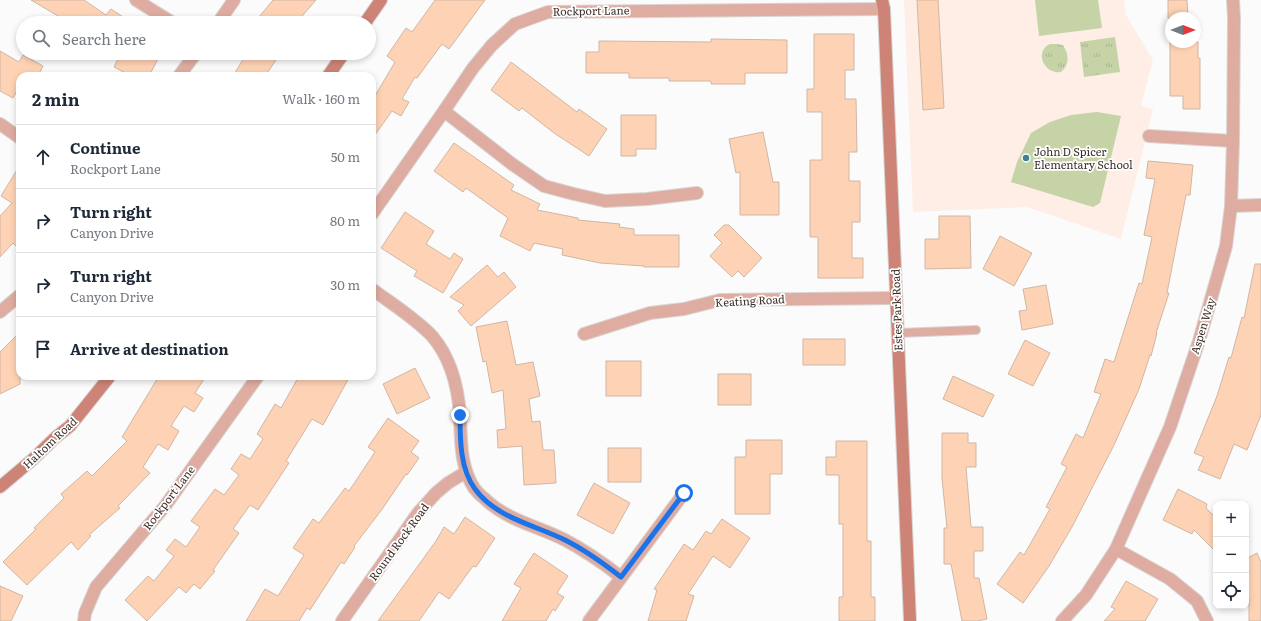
<!DOCTYPE html>
<html lang="en">
<head>
<meta charset="utf-8">
<style>
	:root { --surface:#fff; --page:#f6f6f7; --text:#1f2937; --muted:#747a83; --line:#e0e1e3 }
	body { margin:0; font-family:Literata,serif; background:var(--page); color:var(--text) }
	.controls { position:absolute; right:12px; bottom:12px; display:grid; overflow:hidden; border-radius:8px; box-shadow:0 2px 6px #0003 }
	.controls button { width:36px; height:36px; display:grid; place-items:center; padding:0; border:0; border-bottom:1px solid var(--line); background:var(--surface); color:var(--text); font:20px sans-serif }
	.compass { position:absolute; left:1165px; top:12px; width:36px; height:36px; border-radius:50%; background:var(--surface); box-shadow:0 2px 6px #0003; rotate:90deg }
	.stop { position:absolute; width:12px; height:12px; margin:-9px; border:3px solid #1a73e8; border-radius:50%; background:#fff }
	.stop.end { background:#1a73e8; border-color:#fff; box-shadow:0 1px 4px #0008 }
	.list { margin:0; padding:0; list-style:none }
	h2 { display:flex; justify-content:space-between; align-items:center; height:52px; margin:0; padding:0 16px; font-size:17px }
	h2 small { font-size:13px; font-weight:400; color:var(--muted) }
	.list li { display:grid; grid-template-columns:26px 1fr auto; gap:12px; align-items:center; box-sizing:border-box; height:64px; padding:0 16px; border-top:1px solid var(--line) }
	.list b { display:block; font-size:15px; white-space:nowrap }
	.list p { margin:0; font-size:13px; white-space:nowrap; color:var(--muted) }
	.list em { font-size:13px; font-style:normal; color:var(--muted) }
	.icon { flex:none; width:22px; height:22px; fill:none; stroke:currentColor; stroke-width:2; stroke-linecap:round; stroke-linejoin:round }
	.map { position:relative; flex:none; width:1261px; height:621px; overflow:hidden }
	.search { position:absolute; background:var(--surface); box-shadow:0 2px 6px #0003; left:16px; top:16px; width:360px; height:44px; display:flex; align-items:center; gap:10px; box-sizing:border-box; padding:0 14px; border-radius:22px; color:var(--muted); font-size:15px }
	.panel { position:absolute; background:var(--surface); box-shadow:0 2px 6px #0003; left:16px; top:72px; width:360px; height:308px; border-radius:12px }
	.map>svg:first-child { display:block }
	.built { fill:#feeee6 }
	.grass { fill:url(#grass-tufts) }
	.pitch { fill:#c5d3a7 }
	.building { fill:#fed3b5; stroke:#d1b6a3 }
	.lines { fill:none; stroke-linecap:round; stroke-linejoin:round }
	.lane-casing { stroke:#d8d6d5; stroke-width:10 }
	.street-casing { stroke:#d8d6d5; stroke-width:14 }
	.secondary-casing { stroke:#d8d6d5; stroke-width:14 }
	.lane { stroke:#dfaca1; stroke-width:8 }
	.street { stroke:#dfaca1; stroke-width:12 }
	.secondary { stroke:#cd8476; stroke-width:12 }
	.route { stroke:#1a73e8; stroke-width:5 }
	.poi-dot { fill:#418195; stroke:#fff; stroke-width:1.5 }
	.labels { text-anchor:middle; stroke-width:3.5; stroke-linejoin:round; paint-order:stroke }
	.street-label { font-size:11px; fill:#3a2e28; stroke:#fff }
	.poi-label { font-size:11px; fill:#3a2e28; stroke:#fff; text-anchor:start }
</style>
</head>
<body>
<div class="map">
<svg width="1261" height="621" viewBox="0 0 1261 621">
	<defs>
		<pattern id="grass-tufts" width="24" height="20" patternUnits="userSpaceOnUse"><rect width="24" height="20" fill="#c5d3a7"/><path d="M3 7l-1-3M5 7V3M7 7l1-3M15 17l-1-3M17 17v-4M19 17l1-3" fill="none" stroke="#aab590"/></pattern>
	</defs>
	<rect width="100%" height="100%" fill="#fbfbfb"/>
	<polygon class="built" points="904,0 1124,0 1126,15 1153,60 1141,106 1153,109 1121,239 1027,207 913,212"/>
	<g class="grass">
		<polygon points="1115,37 1120,72 1084,77 1080,42"/>
		<path d="M1050,44H1057L1063,45C1069,55 1070,64 1061,72C1045,75 1033,52 1050,44Z"/>
	</g>
	<g class="pitch">
		<polygon points="1035,0 1098,0 1102,28 1039,36"/>
		<polygon points="1097,112 1121,116 1100,203 1093,207 1011,182 1017,162 1031,133 1050,122 1071,115"/>
	</g>
	<g class="building">
		<polygon points="31,0 84,0 106,15 111,9 132,23 70,23"/>
		<polygon points="273,0 316,0 296,23 254,23"/>
		<polygon points="435,0 485,0 449,49 442,44 417,78 415,77 402,99 409,102 401,116 392,111 372,139 372,101 395,62 387,56 406,28 412,32"/>
		<polygon points="917,0 938,0 944,108 923,110"/>
		<polygon points="1168,0 1187,0 1188,18 1168,18"/>
		<polygon points="814,34 854,34 854,70 845,70 845,99 856,99 857,152 849,152 849,181 860,181 860,222 852,222 852,258 863,258 863,278 818,278 818,237 810,237 810,160 822,160 822,112 807,112 807,89 814,89"/>
		<polygon points="711,39 787,40 787,73 745,73 745,84 711,84 711,81 669,81 669,78 629,78 629,73 586,73 586,52 599,52 599,41 711,42"/>
		<polygon points="1170,42 1198,42 1198,58 1200,58 1200,109 1183,109 1183,96 1170,96"/>
		<polygon points="0,51 19,62 23,55 43,66 38,76 20,76 20,85 13,98 0,91"/>
		<polygon points="121,53 161,53 149,76 131,76 114,67"/>
		<polygon points="247,53 281,53 265,76 233,76"/>
		<polygon points="511,62 577,112 579,109 607,129 589,156 554,133 522,108 519,111 491,90"/>
		<polygon points="621,115 656,115 656,149 636,149 636,156 621,156"/>
		<polygon points="763,132 773,182 779,182 779,215 740,215 740,172 736,173 729,139"/>
		<polygon points="454,143 514,185 511,190 540,204 537,210 578,218 578,220 620,224 619,227 634,229 634,235 679,235 679,267 644,267 644,266 600,263 562,255 563,249 534,243 530,251 500,236 508,218 466,188 463,192 434,171"/>
		<polygon points="1148,161 1193,165 1190,195 1186,195 1167,293 1169,293 1156,333 1157,333 1151,356 1150,355 1139,389 1114,445 1072,527 1049,566 1023,603 997,584 1020,552 1024,555 1050,509 1046,507 1067,467 1061,464 1076,434 1083,438 1101,394 1094,392 1105,359 1114,362 1139,283 1142,284 1152,237 1144,235 1155,179 1146,178"/>
		<polygon points="20,165 20,250 13,243 0,257 0,216 12,203 1,196"/>
		<polygon points="405,212 434,231 426,244 450,259 454,253 463,259 443,293 414,276 417,271 381,248"/>
		<polygon points="939,216 970,216 971,268 925,269 925,239 939,239"/>
		<polygon points="724,225 729,225 762,258 744,277 738,271 732,277 710,256 722,243 714,235"/>
		<polygon points="1000,236 1032,253 1014,286 983,269"/>
		<polygon points="1255,264 1261,264 1261,415 1247,450 1234,444 1220,479 1198,470 1204,457 1194,453 1217,396 1229,357 1231,358 1242,317 1244,318"/>
		<polygon points="487,265 498,277 504,272 516,287 471,326 458,311 464,305 450,297"/>
		<polygon points="1046,285 1053,324 1022,330 1019,311 1027,310 1023,289"/>
		<polygon points="507,321 516,365 533,362 540,396 529,399 532,422 540,421 543,450 554,450 556,483 524,485 522,446 498,448 497,430 506,429 503,390 492,393 486,361 483,362 476,327"/>
		<polygon points="20,332 20,384 0,394 0,352"/>
		<rect x="803" y="339" width="42" height="26"/>
		<polygon points="1025,340 1050,353 1033,386 1008,374"/>
		<rect x="606" y="361" width="35" height="35"/>
		<polygon points="415,368 430,398 397,414 383,384"/>
		<rect x="718" y="374" width="33" height="31"/>
		<polygon points="159,376 206,376 195,393 203,398 194,412 184,406 171,426 179,431 168,450 158,444 143,467 150,473 118,506 120,508 89,535 91,536 78,550 71,542 27,585 3,562 36,529 34,528 64,498 61,494 87,471 92,476 127,441 122,437"/>
		<polygon points="299,376 350,376 323,425 312,419 286,461 289,463 258,510 250,505 233,529 239,533 213,570 215,571 200,589 194,584 186,593 179,587 147,621 125,600 148,576 154,581 174,556 166,550 175,539 186,547 200,527 191,521 215,489 224,495 239,475 231,469 241,454 250,459 263,439 257,434 275,404 281,408"/>
		<polygon points="953,376 994,395 983,417 943,399"/>
		<polygon points="388,418 419,441 411,452 419,458 407,475 406,474 383,508 354,546 355,547 344,564 341,562 310,610 307,608 299,621 246,621 265,589 278,596 304,555 293,548 313,519 319,523 345,488 349,491 375,452 368,447"/>
		<polygon points="942,433 968,433 968,443 976,443 976,467 966,467 971,527 983,527 983,551 974,551 974,578 979,578 987,619 977,621 962,621 951,564 944,564 944,528 947,528 942,478"/>
		<polygon points="746,440 782,440 782,474 770,474 770,514 735,514 735,457 746,457"/>
		<polygon points="836,441 867,441 867,541 871,541 871,597 875,597 875,621 839,621 839,597 843,597 843,524 839,524 839,475 826,475 826,457 836,457"/>
		<rect x="608" y="448" width="33" height="34"/>
		<polygon points="594,483 630,503 613,534 577,515"/>
		<polygon points="1178,489 1207,504 1206,508 1216,518 1216,552 1194,530 1192,534 1163,520"/>
		<polygon points="465,517 495,538 476,567 473,566 449,599 439,592 419,621 378,621 436,541 444,527 454,534"/>
		<polygon points="722,519 750,538 730,568 713,556 688,594 694,596 686,621 648,621 657,590 654,589 684,544 693,550 706,531 711,534"/>
		<polygon points="534,553 568,576 557,593 564,597 555,611 553,609 546,621 502,621 521,588 514,584"/>
		<polygon points="1257,553 1261,562 1261,621 1249,621 1249,599 1246,593 1246,559"/>
		<polygon points="1126,581 1158,599 1145,621 1104,621 1115,609 1111,607"/>
		<polygon points="0,586 23,596 11,621 0,621"/>
	</g>
	<g class="lines">
		<g class="lane-casing">
			<polyline id="lane" points="898,333 976,330"/>
		</g>
		<g class="street-casing">
			<g id="street">
				<polyline points="136,0 173,23"/>
				<polyline points="218,23 234,0"/>
				<polyline points="179,76 196,53"/>
				<polyline points="444,111 512,164 544,186 574,194 605,201 647,199 697,193"/>
				<polyline points="0,124 20,138"/>
				<polyline points="1149,136 1233,141"/>
				<polyline points="1231,206 1261,205"/>
				<polyline points="372,214 444,111 473,68 492,45 515,24 548,12 884,9"/>
				<path d="M372,289C392,304 415,318 432,336C451,358 458,387 460,415C461,440 460,466 474,488C477,492 481,496 485,499C508,521 538,526 565,540C586,551 603,563 621,577"/>
				<polyline points="0,312 20,295"/>
				<polyline points="584,334 650,313 684,309 720,300 896,298"/>
				<polyline points="1116,549 1170,579 1197,601 1207,621"/>
				<polyline points="84,621 85,613 96,587 165,506 258,376"/>
				<polyline points="342,621 418,513 436,493 448,483 466,472"/>
				<polyline points="589,621 684,493"/>
				<polyline points="1062,621 1086,595 1116,549 1170,427 1199,341 1226,246 1231,206 1233,141 1234,18 1233,0"/>
			</g>
		</g>
		<g class="secondary-casing">
			<g id="secondary">
				<polyline points="882,0 884,9 910,621"/>
				<polyline points="365,23 381,0"/>
				<polyline points="328,76 344,53"/>
				<polyline points="0,487 32,460 56,437 70,426 110,376"/>
			</g>
		</g>
		<use href="#lane" class="lane"/>
		<use href="#street" class="street"/>
		<use href="#secondary" class="secondary"/>
	</g>
	<g class="lines">
		<path class="route" d="M460,415C460,439 460,469 475,489C496,518 535,525 565,540C585,550 603,563 621,577L684,493"/>
	</g>
	<circle class="poi-dot" cx="1026" cy="158" r="4"/>
	<g class="labels">
		<g class="street-label">
			<text transform="translate(591 11) rotate(-1)" y="4">Rockport Lane</text>
			<text transform="translate(750 301) rotate(-3)" y="4">Keating Road</text>
			<text transform="translate(897 310) rotate(-92)" y="4">Estes Park Road</text>
			<text transform="translate(1203 326) rotate(-73)" y="4">Aspen Way</text>
			<text transform="translate(50 443) rotate(-43)" y="4">Haltom Road</text>
			<text transform="translate(169 498) rotate(-53)" y="4">Rockport Lane</text>
			<text transform="translate(399 542) rotate(-54)" y="4">Round Rock Road</text>
		</g>
		<g class="poi-label">
			<text x="1034" y="156">John D Spicer<tspan x="1034" dy="13">Elementary School</tspan></text>
		</g>
	</g>
</svg>
<div class="controls">
<button>+</button>
<button>−</button>
<button><svg class="icon" aria-label="locate" viewBox="0 0 24 24"><circle cx="12" cy="12" r="6"/><path d="M12 2v4M12 18v4M2 12h4M18 12h4"/></svg></button>
</div>
<svg class="compass" viewBox="-18 -18 36 36"><path d="M0-13l5 13h-10z" fill="#e53935"/><path d="M0 13l5-13h-10z" fill="#747a83"/></svg>
<div class="stop" style="left:684px;top:493px"></div>
<div class="stop end" style="left:460px;top:415px"></div>
<div class="search"><svg class="icon" aria-label="search" viewBox="0 0 24 24"><circle cx="10" cy="10" r="6"/><path d="M15 15l6 6"/></svg>Search here</div>
<section class="panel">
<h2>2 min<small>Walk · 160 m</small></h2>
<ul class="list">
<li><svg class="icon" aria-label="ahead" viewBox="0 0 24 24"><path d="M12 20V5M6 11l6-6 6 6"/></svg><div><b>Continue</b><p>Rockport Lane</p></div><em>50 m</em></li>
<li><svg class="icon" aria-label="right" viewBox="0 0 24 24"><path d="M7 20v-9h11M14 6l5 5-5 5"/></svg><div><b>Turn right</b><p>Canyon Drive</p></div><em>80 m</em></li>
<li><svg class="icon" aria-label="right" viewBox="0 0 24 24"><path d="M7 20v-9h11M14 6l5 5-5 5"/></svg><div><b>Turn right</b><p>Canyon Drive</p></div><em>30 m</em></li>
<li><svg class="icon" aria-label="arrive" viewBox="0 0 24 24"><path d="M6 21V4h12l-3 4 3 4H6"/></svg><div><b>Arrive at destination</b></div></li>
</ul>
</section>
</div>
</body>
</html>
